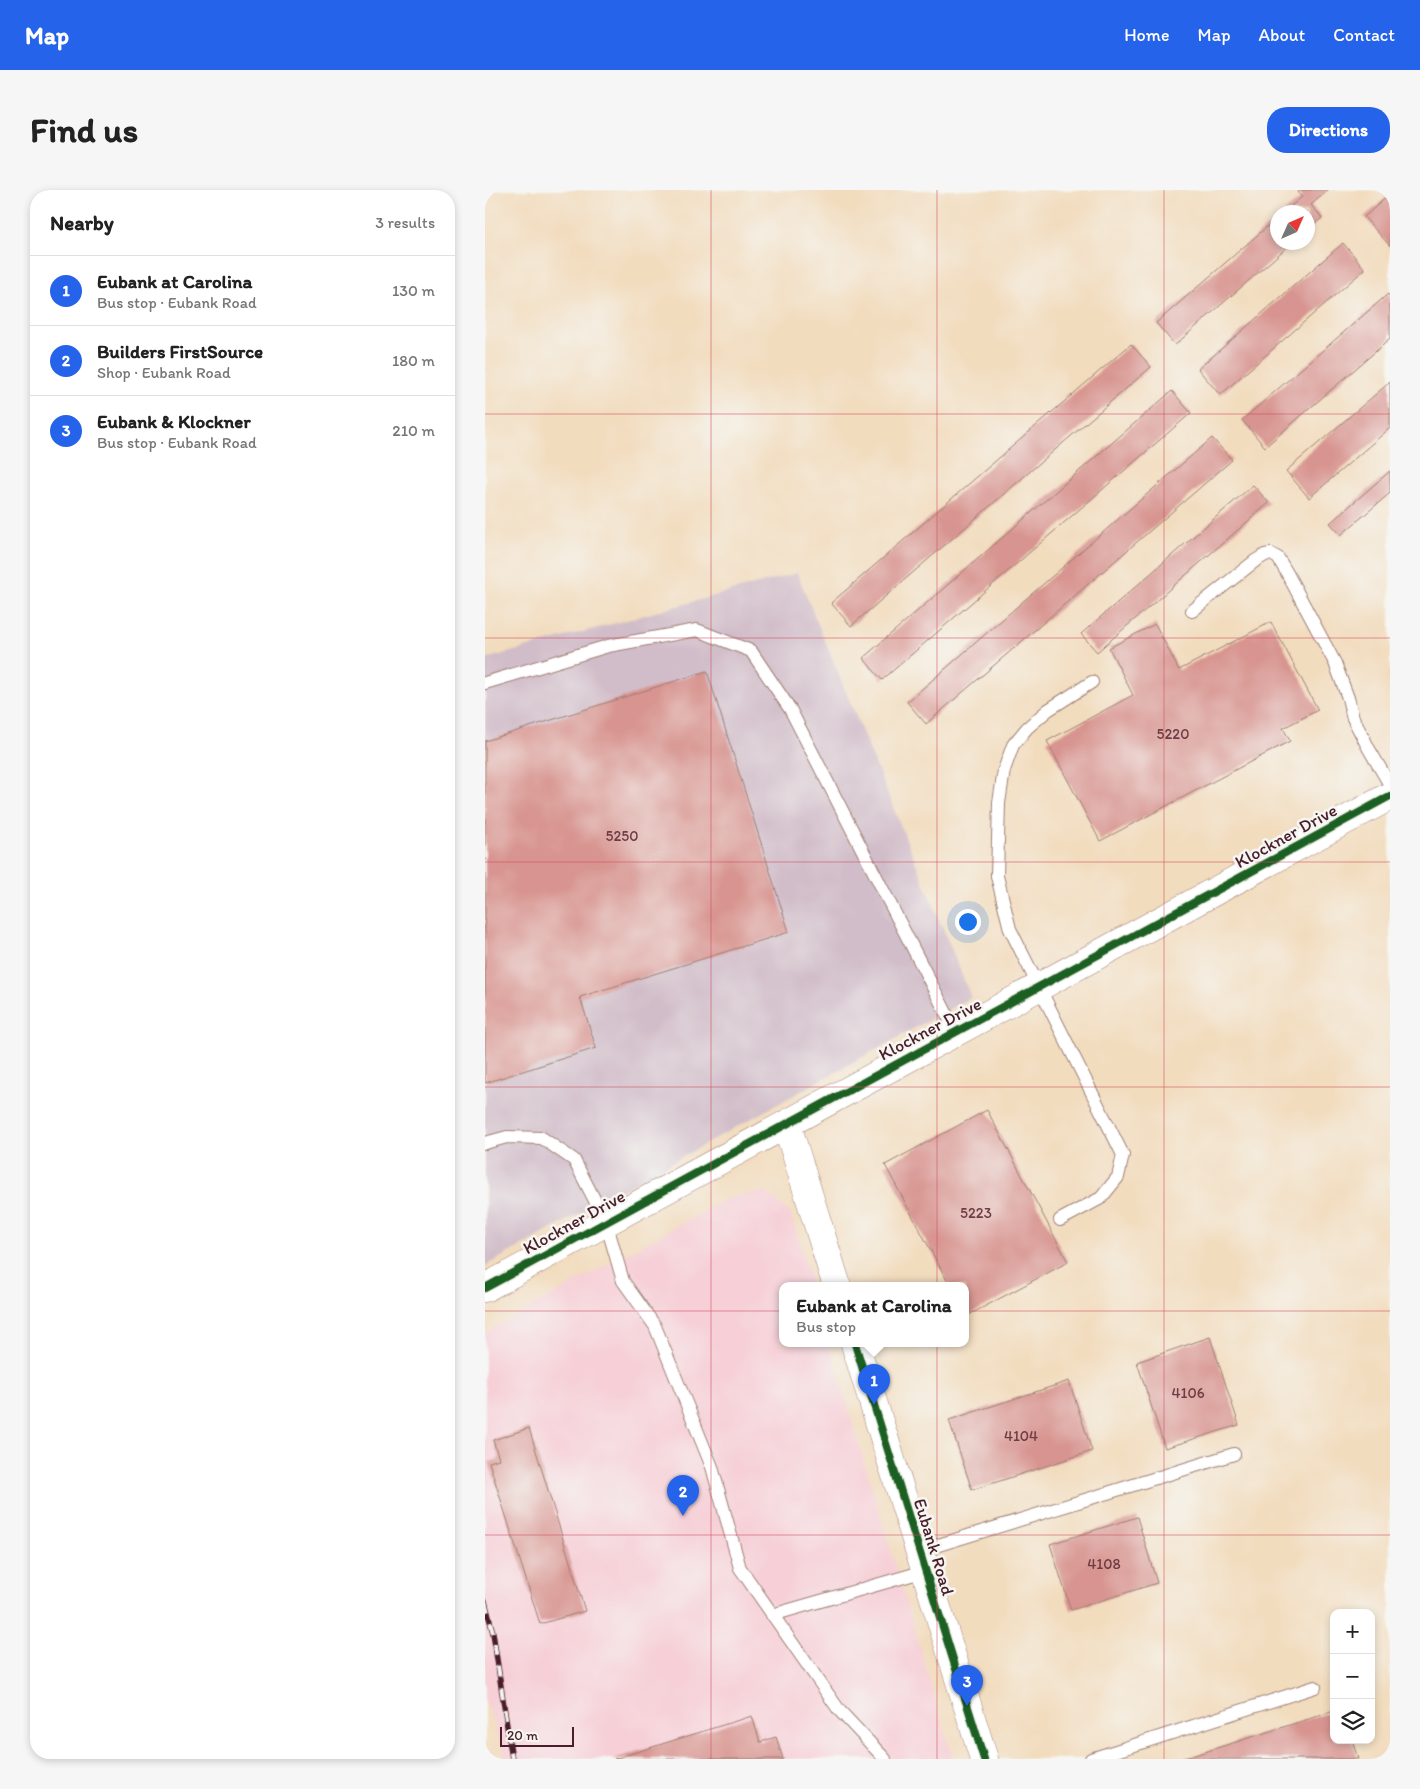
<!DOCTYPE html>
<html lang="en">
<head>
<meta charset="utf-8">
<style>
	:root { --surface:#fff; --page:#f6f6f6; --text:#222; --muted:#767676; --line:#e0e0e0; --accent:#2563eb }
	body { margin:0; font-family:Itim,sans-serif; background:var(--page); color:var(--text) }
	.controls { position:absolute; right:15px; bottom:15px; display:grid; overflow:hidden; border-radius:10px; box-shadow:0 2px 8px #0003 }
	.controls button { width:45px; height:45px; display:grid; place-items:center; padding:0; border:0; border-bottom:1px solid var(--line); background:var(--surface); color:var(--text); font:25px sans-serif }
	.compass { position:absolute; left:785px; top:15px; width:45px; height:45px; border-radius:50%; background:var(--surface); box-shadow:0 2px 8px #0003; rotate:45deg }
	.scale { position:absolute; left:15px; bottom:12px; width:74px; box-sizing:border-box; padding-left:5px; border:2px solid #4a1f2b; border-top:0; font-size:14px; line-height:18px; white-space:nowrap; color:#4a1f2b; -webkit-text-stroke:4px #f6f6f2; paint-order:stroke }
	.you { position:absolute; left:482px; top:731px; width:18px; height:18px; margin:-12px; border:4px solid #fff; border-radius:50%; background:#1a73e8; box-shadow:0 0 0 8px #1a73e833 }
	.badge { display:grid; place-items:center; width:32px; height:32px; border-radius:50%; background:var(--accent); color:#fff; font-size:16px; font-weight:700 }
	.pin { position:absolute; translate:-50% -41px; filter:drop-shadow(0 1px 2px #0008) }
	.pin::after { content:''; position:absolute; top:26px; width:18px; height:15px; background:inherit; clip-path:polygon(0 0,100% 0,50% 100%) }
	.popup { position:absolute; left:294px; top:1092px; width:190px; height:65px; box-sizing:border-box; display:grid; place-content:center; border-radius:10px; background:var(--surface); filter:drop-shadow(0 1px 4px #0005); font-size:16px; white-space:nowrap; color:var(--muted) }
	.popup b { font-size:19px; color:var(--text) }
	.popup::after { content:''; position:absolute; left:50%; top:100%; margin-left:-10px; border:10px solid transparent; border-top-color:var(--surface) }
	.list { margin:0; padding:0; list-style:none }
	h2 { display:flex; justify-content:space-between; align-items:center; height:65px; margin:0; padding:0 20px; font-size:21px }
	h2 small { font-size:16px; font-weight:400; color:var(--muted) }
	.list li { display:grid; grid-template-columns:32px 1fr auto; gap:15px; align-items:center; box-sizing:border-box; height:70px; padding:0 20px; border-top:1px solid var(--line) }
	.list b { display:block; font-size:19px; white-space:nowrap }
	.list p { margin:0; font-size:16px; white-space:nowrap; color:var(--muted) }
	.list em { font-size:16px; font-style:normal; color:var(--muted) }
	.icon { flex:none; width:28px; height:28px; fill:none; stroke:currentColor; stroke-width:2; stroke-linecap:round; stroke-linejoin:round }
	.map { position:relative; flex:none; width:905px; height:1569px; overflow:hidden; border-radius:20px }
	header { display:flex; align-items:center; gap:30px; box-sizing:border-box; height:70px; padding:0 25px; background:var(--accent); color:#fff }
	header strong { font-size:24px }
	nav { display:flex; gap:28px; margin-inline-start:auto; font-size:18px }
	.intro { display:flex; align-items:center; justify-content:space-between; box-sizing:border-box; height:120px; padding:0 30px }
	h1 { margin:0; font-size:35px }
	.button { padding:12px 22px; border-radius:20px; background:var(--accent); color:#fff; font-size:18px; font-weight:700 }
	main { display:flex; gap:30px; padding:0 30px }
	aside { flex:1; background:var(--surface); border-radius:20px; box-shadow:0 2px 8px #0003 }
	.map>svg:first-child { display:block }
	.built { fill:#f6cfd7 }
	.industrial { fill:#d1bdc9 }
	.building { fill:#d89490 }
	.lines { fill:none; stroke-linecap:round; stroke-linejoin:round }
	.service-casing { stroke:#9e7e74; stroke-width:14 }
	.tertiary-casing { stroke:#9e7e74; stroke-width:29 }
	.service { stroke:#fff; stroke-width:12 }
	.tertiary { stroke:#fff; stroke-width:28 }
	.rail-casing { stroke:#4a1f2b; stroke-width:5.5 }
	.rail { stroke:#f6f6f2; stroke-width:4; stroke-dasharray:11; stroke-linecap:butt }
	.cycleway-casing { stroke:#f6f6f2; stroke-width:11 }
	.cycleway { stroke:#1b5e20; stroke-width:8 }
	.grid { fill:none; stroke:#d1495b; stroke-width:1; stroke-opacity:0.55 }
	.labels { text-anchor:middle; stroke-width:5; stroke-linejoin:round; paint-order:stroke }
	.number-label { font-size:15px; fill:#6e3c44 }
	.street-label { font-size:18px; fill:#4a1f2b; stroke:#f6f6f2 }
</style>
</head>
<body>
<header>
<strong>Map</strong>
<nav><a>Home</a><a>Map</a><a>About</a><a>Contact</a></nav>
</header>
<div class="intro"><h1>Find us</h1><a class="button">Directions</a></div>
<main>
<aside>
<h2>Nearby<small>3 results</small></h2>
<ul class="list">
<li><span class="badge">1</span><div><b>Eubank at Carolina</b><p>Bus stop · Eubank Road</p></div><em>130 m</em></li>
<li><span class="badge">2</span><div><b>Builders FirstSource</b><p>Shop · Eubank Road</p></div><em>180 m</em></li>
<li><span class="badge">3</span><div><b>Eubank &amp; Klockner</b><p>Bus stop · Eubank Road</p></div><em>210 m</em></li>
</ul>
</aside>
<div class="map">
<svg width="905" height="1569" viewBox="0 0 905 1569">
	<rect width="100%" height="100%" fill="#f6f6f2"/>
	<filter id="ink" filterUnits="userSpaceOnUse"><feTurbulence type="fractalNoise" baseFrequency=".02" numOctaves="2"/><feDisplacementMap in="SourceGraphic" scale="10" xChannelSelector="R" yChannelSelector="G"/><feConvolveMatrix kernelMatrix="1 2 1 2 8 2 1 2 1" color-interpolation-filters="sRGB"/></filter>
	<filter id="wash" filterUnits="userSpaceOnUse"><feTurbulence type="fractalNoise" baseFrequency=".0096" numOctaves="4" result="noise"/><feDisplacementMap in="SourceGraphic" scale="20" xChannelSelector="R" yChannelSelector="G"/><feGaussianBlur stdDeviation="1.12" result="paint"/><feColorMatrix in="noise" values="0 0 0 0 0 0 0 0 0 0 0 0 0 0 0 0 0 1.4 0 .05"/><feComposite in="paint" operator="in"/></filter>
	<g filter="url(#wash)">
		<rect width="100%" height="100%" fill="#f2dcbe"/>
		<polygon class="built" points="280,1002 305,1022 327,1096 298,1096 298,1154 344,1154 468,1569 21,1569 0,1509 0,1143 237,1011 258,1004"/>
		<polygon class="industrial" points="312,383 486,807 0,1076 0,469"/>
		<g id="blocks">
			<g class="building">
				<polygon points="816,0 843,0 826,15 837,28 822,40 822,22 799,22 817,7 813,2"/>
				<polygon points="905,4 905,56 879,27"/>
				<polygon points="792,28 792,52 808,52 690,155 671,133"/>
				<polygon points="858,53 880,79 735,205 713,179"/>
				<polygon points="903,104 905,107 905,149 780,257 757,230"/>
				<polygon points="646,154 666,177 366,436 346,413"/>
				<polygon points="905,192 905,238 824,308 801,281"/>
				<polygon points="687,201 706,223 397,490 378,468"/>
				<polygon points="727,248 747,270 441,534 422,512"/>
				<polygon points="905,281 905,303 856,345 845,333"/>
				<polygon points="768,295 784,313 612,462 596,444"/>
				<polygon points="786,432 833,520 798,538 805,551 615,651 562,551 648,505 624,458 670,434 694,480"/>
				<polygon points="222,481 304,742 95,807 111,858 0,893 0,551"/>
				<polygon points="502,920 583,1072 480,1127 480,1096 465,1096 400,975"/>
				<polygon points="725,1147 754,1235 680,1258 652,1172"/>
				<polygon points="584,1191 607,1261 487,1300 464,1230"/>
				<polygon points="44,1238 100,1421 55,1434 4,1272 14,1269 8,1250"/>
				<polygon points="652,1327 672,1393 586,1420 565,1354"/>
				<polygon points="849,1521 849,1550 867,1550 873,1569 697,1569"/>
				<polygon points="267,1526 275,1552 291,1547 298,1569 129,1569"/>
			</g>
		</g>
	</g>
	<g filter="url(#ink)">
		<use href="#blocks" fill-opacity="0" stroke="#9e7e74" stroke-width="1"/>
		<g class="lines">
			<g class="service-casing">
				<g id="service">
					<polyline points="707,421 770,371 780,365 786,364 793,368 802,383 850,473 863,508 868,528 884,559 905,595"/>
					<polyline points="0,493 123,456 212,440 266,461 305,519 471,842"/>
					<polyline points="0,953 22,947 57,948 89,970 121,1032 138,1091 170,1136 227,1277 255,1378 354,1520 400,1569"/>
					<polyline points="575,1030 616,1008 633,987 638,965 525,739 512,686 514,613 519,580 528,555 542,538 563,520 607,492"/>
					<polyline points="434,1361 749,1264"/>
					<polyline points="287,1425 440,1381"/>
					<polyline points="606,1569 830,1497"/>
				</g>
			</g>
			<g class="tertiary-casing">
				<g id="tertiary">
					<polyline points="302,935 352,1096"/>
					<polyline points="0,1098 905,606"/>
					<polyline points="370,1154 499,1569"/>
				</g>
			</g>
			<use href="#service" class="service"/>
			<use href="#tertiary" class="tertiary"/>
			<g class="rail-casing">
				<polyline id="rail" points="0,1411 8,1443 27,1569"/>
			</g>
			<use href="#rail" class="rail"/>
			<g class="cycleway-casing">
				<g id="cycleway">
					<polyline points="0,1098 905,606"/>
					<polyline points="370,1154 499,1569"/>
				</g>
			</g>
			<use href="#cycleway" class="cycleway"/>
		</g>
	</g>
	<path class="grid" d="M226,0V1569M452,0V1569M679,0V1569M0,224H905M0,448H905M0,672H905M0,897H905M0,1121H905M0,1345H905"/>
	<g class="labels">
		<g class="number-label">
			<text x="688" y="549">5220</text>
			<text x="137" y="651">5250</text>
			<text x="491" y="1028">5223</text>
			<text x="703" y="1208">4106</text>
			<text x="536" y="1251">4104</text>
			<text x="619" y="1379">4108</text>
		</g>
		<g class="street-label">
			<text transform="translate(801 646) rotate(-29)" y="6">Klockner Drive</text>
			<text transform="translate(445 839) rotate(-28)" y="6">Klockner Drive</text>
			<text transform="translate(89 1032) rotate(-29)" y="6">Klockner Drive</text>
			<text transform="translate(449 1357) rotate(73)" y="6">Eubank Road</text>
		</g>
	</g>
</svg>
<div class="controls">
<button>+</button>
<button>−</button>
<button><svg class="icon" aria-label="layers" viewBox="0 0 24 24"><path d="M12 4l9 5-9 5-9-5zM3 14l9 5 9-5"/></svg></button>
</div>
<svg class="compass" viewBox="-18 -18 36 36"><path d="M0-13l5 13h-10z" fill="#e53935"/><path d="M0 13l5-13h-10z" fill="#767676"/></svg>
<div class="scale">20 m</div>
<div class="you"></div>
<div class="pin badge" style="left:389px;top:1215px">1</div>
<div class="popup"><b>Eubank at Carolina</b>Bus stop</div>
<div class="pin badge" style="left:198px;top:1326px">2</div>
<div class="pin badge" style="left:482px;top:1516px">3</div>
</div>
</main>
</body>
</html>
